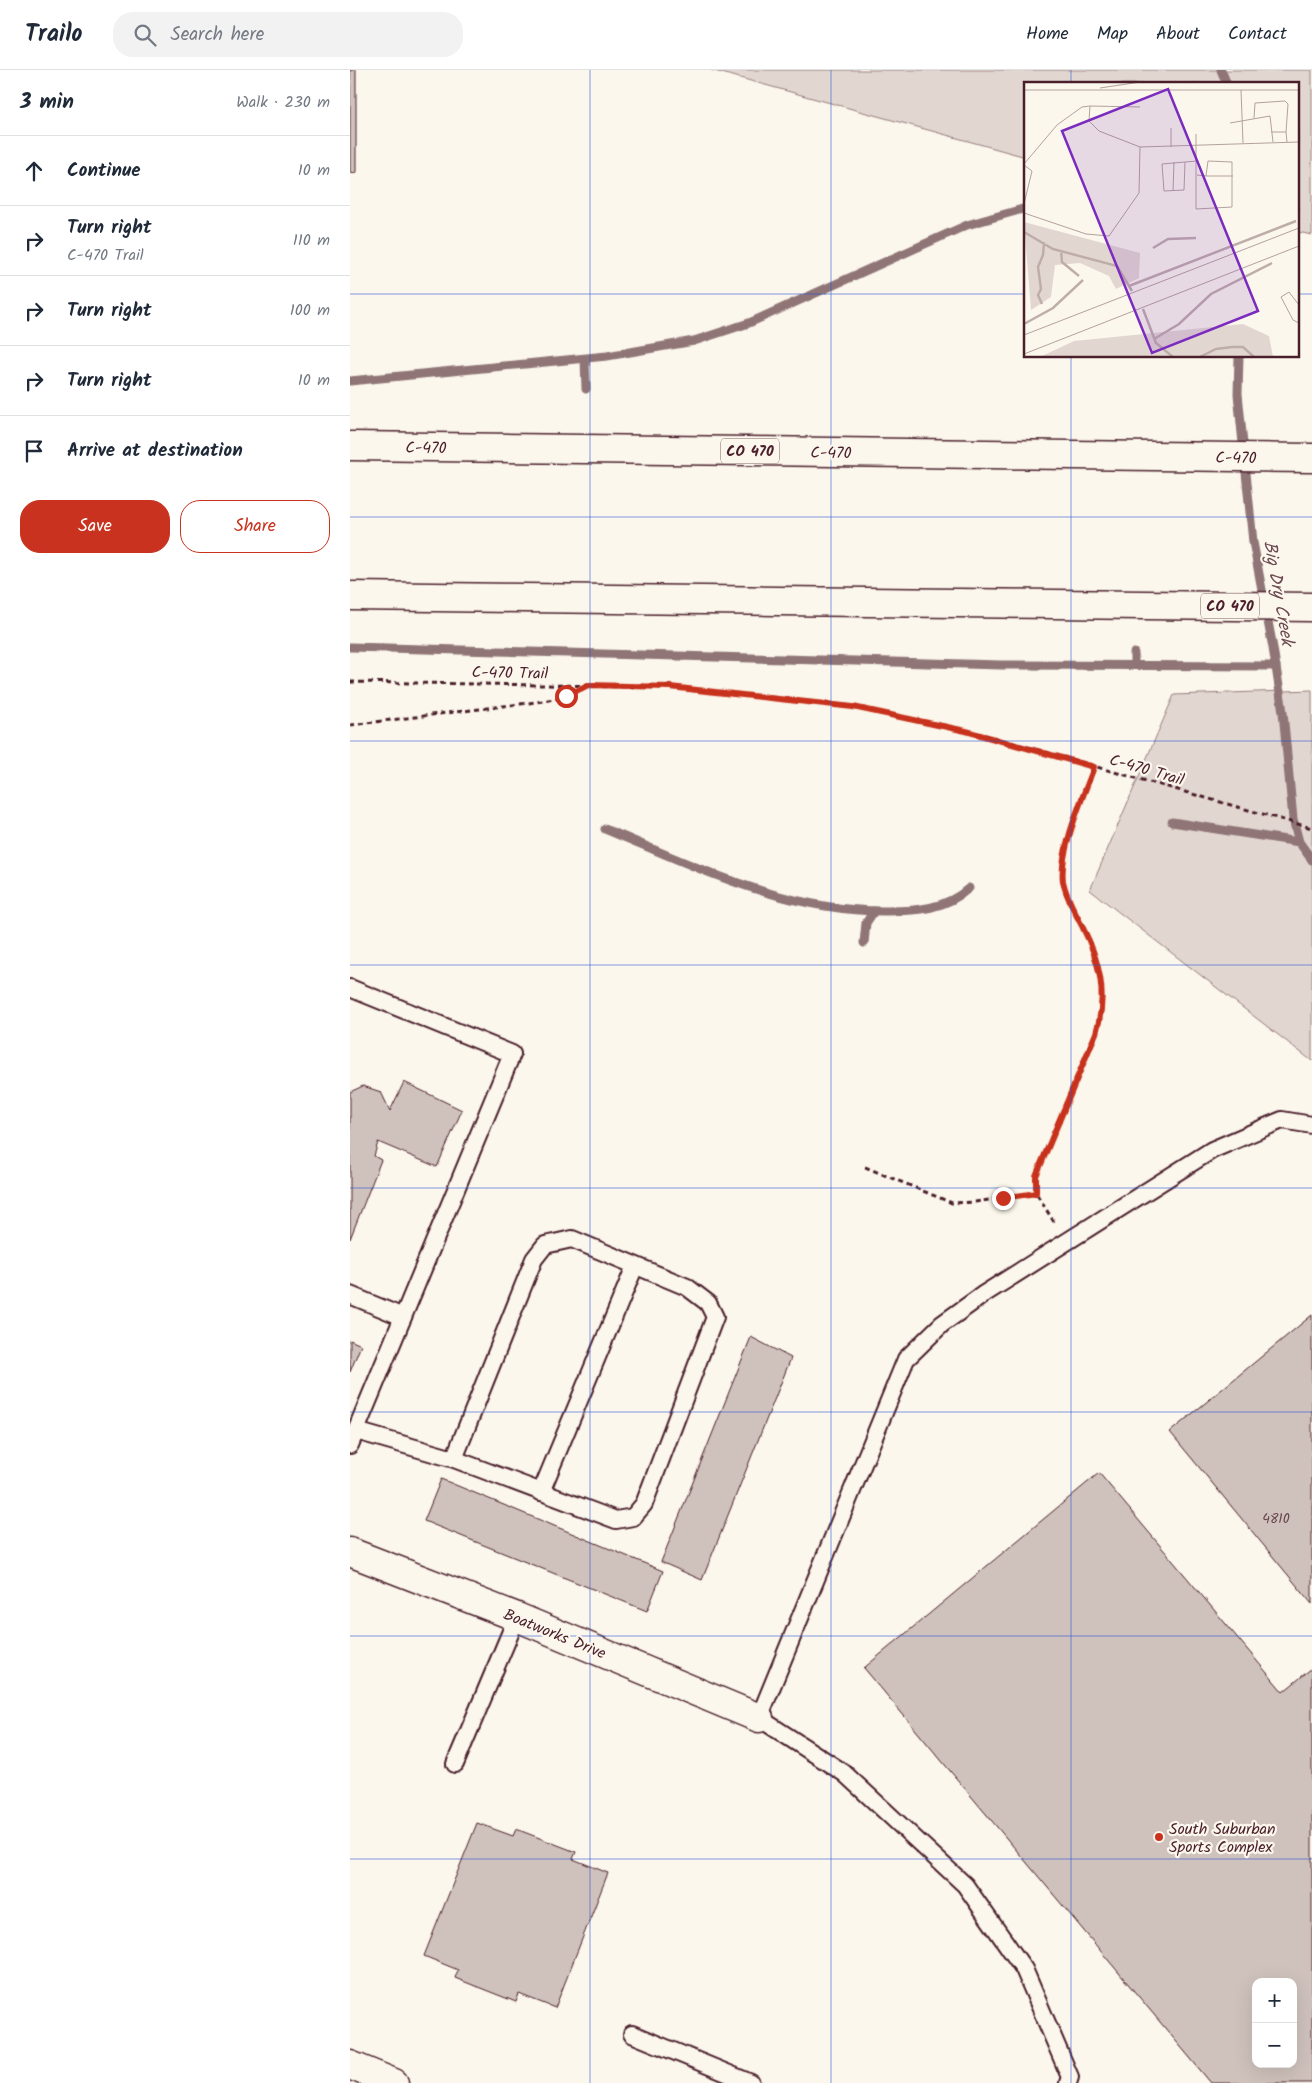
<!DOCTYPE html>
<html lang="en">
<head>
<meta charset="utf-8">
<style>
	:root { --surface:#fff; --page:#f2f2f3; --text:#1f2937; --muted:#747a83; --line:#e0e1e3; --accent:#c8321e }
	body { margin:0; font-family:Kalam,sans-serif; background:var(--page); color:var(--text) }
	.controls { position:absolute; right:15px; bottom:15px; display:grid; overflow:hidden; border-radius:10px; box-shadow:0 5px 20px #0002 }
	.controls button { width:45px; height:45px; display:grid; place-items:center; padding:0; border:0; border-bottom:1px solid var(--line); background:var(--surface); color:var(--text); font:25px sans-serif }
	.stop { position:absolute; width:15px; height:15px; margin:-11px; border:4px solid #c8321e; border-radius:50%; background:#fff }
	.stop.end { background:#c8321e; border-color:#fff; box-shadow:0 1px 5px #0008 }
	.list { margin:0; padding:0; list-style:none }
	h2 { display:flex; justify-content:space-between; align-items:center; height:65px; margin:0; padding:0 20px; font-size:21px }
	h2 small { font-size:16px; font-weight:400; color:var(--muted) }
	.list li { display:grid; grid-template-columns:32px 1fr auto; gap:15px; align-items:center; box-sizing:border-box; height:70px; padding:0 20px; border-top:1px solid var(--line) }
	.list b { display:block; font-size:19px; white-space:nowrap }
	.list p { margin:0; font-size:16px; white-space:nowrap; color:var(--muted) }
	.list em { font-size:16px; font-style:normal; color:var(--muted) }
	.actions { display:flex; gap:10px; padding:15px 20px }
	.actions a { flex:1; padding:11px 0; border:1px solid var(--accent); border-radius:20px; text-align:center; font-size:18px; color:var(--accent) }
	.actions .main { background:var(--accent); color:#fff }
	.icon { flex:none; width:28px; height:28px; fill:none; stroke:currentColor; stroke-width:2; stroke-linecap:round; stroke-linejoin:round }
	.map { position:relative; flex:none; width:962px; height:2013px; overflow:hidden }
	header { display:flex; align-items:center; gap:30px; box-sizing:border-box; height:70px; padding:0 25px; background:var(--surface); border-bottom:1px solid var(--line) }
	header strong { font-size:24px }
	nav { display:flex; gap:28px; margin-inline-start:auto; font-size:18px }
	.search { width:350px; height:45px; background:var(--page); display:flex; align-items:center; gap:12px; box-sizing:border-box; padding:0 18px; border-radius:20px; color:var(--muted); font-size:19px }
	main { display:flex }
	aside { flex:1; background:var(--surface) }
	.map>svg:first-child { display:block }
	.green { fill:#e2d7d0; stroke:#967b7e }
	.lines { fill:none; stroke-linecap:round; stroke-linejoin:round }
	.stream { stroke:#907477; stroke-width:9 }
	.building { fill:#cfc2bc; stroke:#4a1f2b; fill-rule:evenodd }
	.lane-casing { stroke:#4a1f2b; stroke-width:20 }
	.street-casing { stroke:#4a1f2b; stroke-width:31 }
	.secondary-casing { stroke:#4a1f2b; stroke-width:31 }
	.highway-casing { stroke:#4a1f2b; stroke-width:31 }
	.path { stroke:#4a1f2b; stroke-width:3; stroke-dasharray:5 4; stroke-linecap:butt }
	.lane { stroke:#fbf7ec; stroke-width:16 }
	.street { stroke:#fbf7ec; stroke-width:28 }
	.secondary { stroke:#fbf7ec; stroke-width:28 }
	.highway { stroke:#fbf7ec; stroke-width:28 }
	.route { stroke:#c8321e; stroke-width:6 }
	.grid { fill:none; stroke:#1d4ed8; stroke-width:1; stroke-opacity:0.55 }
	.poi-dot { fill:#c8321e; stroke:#fbf7ec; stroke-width:2 }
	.labels { text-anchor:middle; stroke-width:4.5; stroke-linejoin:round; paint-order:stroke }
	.number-label { font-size:14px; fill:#6b484f }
	.shield { fill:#fbf7ec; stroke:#7f6065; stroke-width:1 }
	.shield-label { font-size:15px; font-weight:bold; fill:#4a1f2b }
	.street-label { font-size:16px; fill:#4a1f2b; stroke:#fbf7ec }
	.poi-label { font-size:16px; fill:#4a1f2b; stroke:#fbf7ec; text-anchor:start }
	.water-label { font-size:18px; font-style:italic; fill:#6d4a51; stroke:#fbf7ec }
	.inset-river { fill:none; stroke:#bfadaa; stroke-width:2.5 }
	.inset-road { fill:none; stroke:#b4a19f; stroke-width:1 }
	.view { fill:#7b2cbf; fill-opacity:0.15; stroke:#7b2cbf; stroke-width:2.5 }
	.inset-edge { fill:none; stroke:#4a1f2b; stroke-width:2.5 }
</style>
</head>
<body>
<header>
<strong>Trailo</strong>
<div class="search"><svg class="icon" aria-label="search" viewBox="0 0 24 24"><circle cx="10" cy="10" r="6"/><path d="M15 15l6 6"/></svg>Search here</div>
<nav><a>Home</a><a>Map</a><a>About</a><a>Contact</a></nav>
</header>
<main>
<aside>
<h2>3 min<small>Walk · 230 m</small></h2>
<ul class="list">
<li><svg class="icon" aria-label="ahead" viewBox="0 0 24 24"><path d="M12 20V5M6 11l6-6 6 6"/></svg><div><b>Continue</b></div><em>10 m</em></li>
<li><svg class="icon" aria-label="right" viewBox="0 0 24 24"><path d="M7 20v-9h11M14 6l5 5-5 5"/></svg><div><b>Turn right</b><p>C-470 Trail</p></div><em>110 m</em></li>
<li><svg class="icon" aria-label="right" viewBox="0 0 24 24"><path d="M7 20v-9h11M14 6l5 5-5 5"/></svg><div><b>Turn right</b></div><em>100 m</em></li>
<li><svg class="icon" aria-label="right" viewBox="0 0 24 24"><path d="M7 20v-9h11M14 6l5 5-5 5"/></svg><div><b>Turn right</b></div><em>10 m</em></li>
<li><svg class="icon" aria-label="arrive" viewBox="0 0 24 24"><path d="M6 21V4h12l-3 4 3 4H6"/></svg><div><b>Arrive at destination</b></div></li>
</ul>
<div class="actions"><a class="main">Save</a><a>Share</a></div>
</aside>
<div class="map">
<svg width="962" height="2013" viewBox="0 0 962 2013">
	<rect width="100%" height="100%" fill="#fbf7ec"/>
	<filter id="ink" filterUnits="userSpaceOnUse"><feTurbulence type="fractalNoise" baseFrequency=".02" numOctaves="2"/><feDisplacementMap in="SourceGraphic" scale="10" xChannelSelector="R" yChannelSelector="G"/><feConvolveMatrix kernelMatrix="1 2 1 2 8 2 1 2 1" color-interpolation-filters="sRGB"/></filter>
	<g filter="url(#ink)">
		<g class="green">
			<polygon points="361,0 962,0 962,165 948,162 948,14 676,14 676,87"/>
			<polygon points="962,620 962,991 740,820 824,625"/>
		</g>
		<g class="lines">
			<g class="stream">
				<polyline points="871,0 877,14"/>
				<polyline points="889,286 888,324 903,472 923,578 933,642 943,749 949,772 962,790"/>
				<polyline points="235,289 236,319"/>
				<polyline points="0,311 257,286 344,271 399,253 617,155 676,138"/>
				<polyline points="0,577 651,595 926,596"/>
				<polyline points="784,583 784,595"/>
				<polyline points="822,752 949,772"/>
				<path d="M255,759C347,797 436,842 537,841C567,841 596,839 619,818"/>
				<polyline points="514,873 516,853 524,841"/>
			</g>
		</g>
		<g class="building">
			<polygon points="0,0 6,0 6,103 0,102"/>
			<polygon points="54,1012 112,1040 87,1097 28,1072 24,1086 31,1090 0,1169 0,1022 13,1016 31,1022 40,1041"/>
			<polygon points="962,1245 962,1534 820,1362"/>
			<polygon points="401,1267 441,1288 352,1510 311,1492"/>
			<polygon points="0,1270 11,1275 0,1302"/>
			<path d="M749,1403L933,1622L962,1598V2013H861L514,1598ZM906,1912H943V1994H906Z"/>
			<polygon points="91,1409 313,1501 297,1541 74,1451"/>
			<polygon points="127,1753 163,1766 166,1759 226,1782 223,1789 258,1803 205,1938 169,1924 166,1932 105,1908 108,1900 74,1886"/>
		</g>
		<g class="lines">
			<g class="lane-casing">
				<g id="lane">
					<polyline points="0,918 162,984 0,1375"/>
					<polyline points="0,1225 53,1247"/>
					<polyline points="6,1361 104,1389 266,1450 283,1447 294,1434 365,1247 358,1233 337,1217 222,1169 195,1175 184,1189 104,1389"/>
					<polyline points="191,1422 285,1196"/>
					<polyline points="105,1694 167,1547"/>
					<polyline points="282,1964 401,2013"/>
					<polyline points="718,2013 720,2007 674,1899 615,1815 494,1703 409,1648 556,1289 592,1254 634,1224 862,1080 932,1050 962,1055"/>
				</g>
			</g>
			<g class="street-casing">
				<polyline id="street" points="0,1482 167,1547 409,1648"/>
			</g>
			<g class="secondary-casing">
				<polyline id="secondary" points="0,1995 44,2013"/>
			</g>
			<g class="highway-casing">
				<g id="highway">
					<polyline points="0,376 962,388"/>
					<polyline points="0,526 962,537"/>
				</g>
			</g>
			<g class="path">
				<polyline points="0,612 320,617 503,637 634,665 962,758"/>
				<polyline points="0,655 186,632 216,627 237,616"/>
				<polyline points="515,1097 602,1133 625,1132 686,1123"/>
				<path d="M704,1152L686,1123V1105L746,963C758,924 749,889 731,853C724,839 715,826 713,811C709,780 733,727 744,697"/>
			</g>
			<use href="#lane" class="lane"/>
			<use href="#street" class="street"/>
			<use href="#secondary" class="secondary"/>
			<use href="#highway" class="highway"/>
		</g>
	</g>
	<g class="lines" filter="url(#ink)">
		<path class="route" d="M216,626L238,615L320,617L503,637L616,661L744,697C733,727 709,781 713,811C716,827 725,842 732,856C750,891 758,925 746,963L686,1106V1123L653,1128"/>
	</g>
	<path class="grid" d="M240,0V2013M481,0V2013M721,0V14M0,224H676M948,224H962M721,286V2013M0,447H962M0,671H962M0,895H962M0,1118H962M0,1342H962M0,1566H962M0,1789H962"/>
	<circle class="poi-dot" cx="809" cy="1767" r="5"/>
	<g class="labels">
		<g class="number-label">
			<text x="926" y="1453">4810</text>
		</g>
		<g class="shield">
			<rect x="371" y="368.5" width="58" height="25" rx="4"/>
			<rect x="851" y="523.5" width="58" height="25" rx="4"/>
		</g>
		<g class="shield-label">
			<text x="400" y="386">CO 470</text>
			<text x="880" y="541">CO 470</text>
		</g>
		<g class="street-label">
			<text transform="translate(76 377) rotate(1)" y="6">C-470</text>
			<text transform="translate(481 382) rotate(1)" y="6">C-470</text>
			<text transform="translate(886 387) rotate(1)" y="6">C-470</text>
			<text transform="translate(160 602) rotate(1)" y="6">C-470 Trail</text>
			<text transform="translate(797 699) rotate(16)" y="6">C-470 Trail</text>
			<text transform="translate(205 1563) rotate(22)" y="6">Boatworks Drive</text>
		</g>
		<g class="poi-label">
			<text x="819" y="1764">South Suburban<tspan x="819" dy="18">Sports Complex</tspan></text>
		</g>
		<g class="water-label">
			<text transform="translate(929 523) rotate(80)" y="6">Big Dry Creek</text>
		</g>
	</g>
	<g transform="translate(674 12)">
		<rect width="275" height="275" fill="#fbf7ec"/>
		<path d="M0,140L116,171L115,196L92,207L85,194L56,181L31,183L27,215L7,228ZM219,242L245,254L249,275H16L50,259Z" fill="#e2d7d0"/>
		<path class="inset-river" d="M0,150L29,167L93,184L108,209M129,166L144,157L172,156M37,168L38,180L55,194M105,204L272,139M18,222L14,213L17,207L14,185L19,173L20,160M119,227L132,261L149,275M0,242L29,226L59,198M130,257L155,242L187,212L248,181M176,275L192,267L208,265H219L230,275"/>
		<path class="inset-road" d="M76,6L116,0M0,8H275M217,8L219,61M66,24L116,25M230,36L231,21L261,19L264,22L262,50M206,41L246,34L249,60M247,50H262L263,60M172,52V127L208,125V80L184,79L182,94L173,93M147,65V46M161,80L160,108L140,109L138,82L173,79M0,82L33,43L58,25L66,24L65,39L75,49L116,65L275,60M0,83L8,89L0,122M182,94H209M149,109L150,80M0,131L62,152L85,154L115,111L116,65M275,223L265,210L257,215L269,238L275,241M0,253L275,146M0,272L275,164"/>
		<path class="view" d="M144,7L234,229L128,271L38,49Z"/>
		<rect width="275" height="275" class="inset-edge"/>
	</g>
</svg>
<div class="controls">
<button>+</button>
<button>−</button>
</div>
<div class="stop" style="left:216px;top:626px"></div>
<div class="stop end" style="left:653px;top:1128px"></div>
</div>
</main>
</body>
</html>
